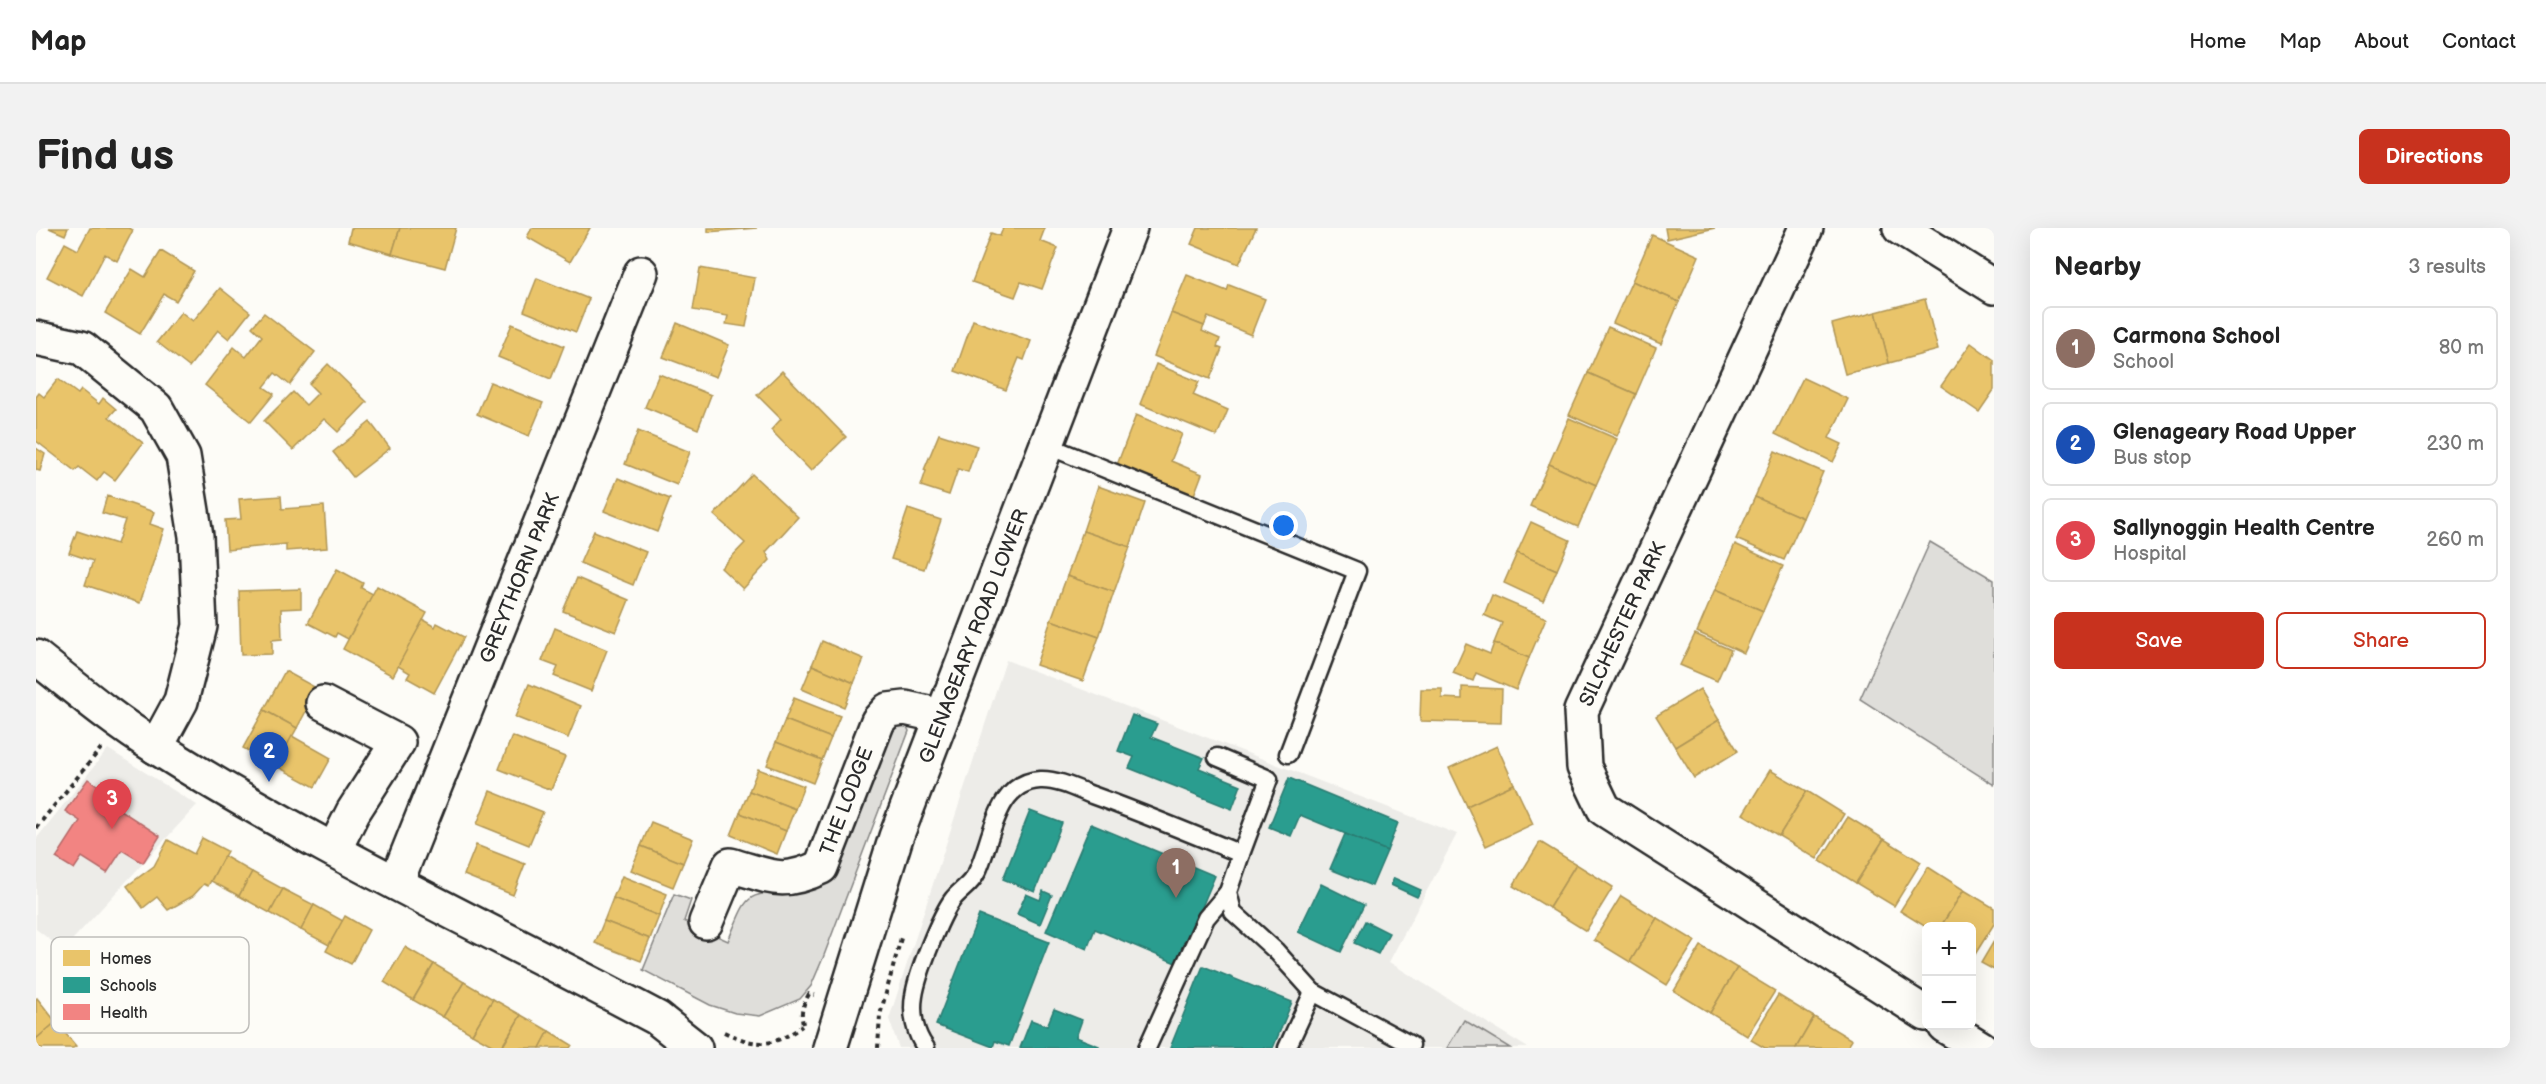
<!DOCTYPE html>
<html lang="en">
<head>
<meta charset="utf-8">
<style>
	:root { --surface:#fff; --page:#f2f2f2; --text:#222; --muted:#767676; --line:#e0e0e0; --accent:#c8321e }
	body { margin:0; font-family:"Balsamiq Sans",sans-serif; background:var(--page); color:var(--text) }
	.controls { position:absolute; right:18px; bottom:18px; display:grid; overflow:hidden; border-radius:9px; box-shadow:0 6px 24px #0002 }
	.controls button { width:54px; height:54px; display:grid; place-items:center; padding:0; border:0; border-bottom:2px solid var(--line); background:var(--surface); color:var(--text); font:30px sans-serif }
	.you { position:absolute; left:1248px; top:298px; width:21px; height:21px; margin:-15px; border:4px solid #fff; border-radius:50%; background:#1a73e8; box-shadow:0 0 0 9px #1a73e833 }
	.badge { display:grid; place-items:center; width:39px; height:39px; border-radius:50%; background:var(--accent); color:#fff; font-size:20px; font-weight:700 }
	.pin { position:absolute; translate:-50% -50px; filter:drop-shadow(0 2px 3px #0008) }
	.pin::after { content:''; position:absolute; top:32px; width:21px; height:18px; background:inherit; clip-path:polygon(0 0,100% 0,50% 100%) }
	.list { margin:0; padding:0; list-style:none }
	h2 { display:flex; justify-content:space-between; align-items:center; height:78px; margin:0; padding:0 24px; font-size:26px }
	h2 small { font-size:20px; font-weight:400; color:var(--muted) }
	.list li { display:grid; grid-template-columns:39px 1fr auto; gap:18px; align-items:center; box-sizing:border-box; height:84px; margin:0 12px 12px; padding:0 12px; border:2px solid var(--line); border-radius:9px }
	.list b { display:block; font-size:22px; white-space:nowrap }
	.list p { margin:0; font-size:20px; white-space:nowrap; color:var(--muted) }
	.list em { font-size:20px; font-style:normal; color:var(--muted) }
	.actions { display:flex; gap:12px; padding:18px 24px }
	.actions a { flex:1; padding:14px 0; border:2px solid var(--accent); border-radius:9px; text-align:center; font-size:21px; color:var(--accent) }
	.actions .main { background:var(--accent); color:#fff }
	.map { position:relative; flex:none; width:1958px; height:820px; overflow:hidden; border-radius:9px }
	header { display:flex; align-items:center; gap:36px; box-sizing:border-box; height:84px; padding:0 30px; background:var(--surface); border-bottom:2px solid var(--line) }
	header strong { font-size:28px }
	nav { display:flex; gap:33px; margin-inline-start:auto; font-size:21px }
	.intro { display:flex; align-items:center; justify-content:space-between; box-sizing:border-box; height:144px; padding:0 36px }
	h1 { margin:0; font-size:42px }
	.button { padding:15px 27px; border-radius:9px; background:var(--accent); color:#fff; font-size:21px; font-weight:700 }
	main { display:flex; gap:36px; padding:0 36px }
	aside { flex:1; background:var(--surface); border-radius:9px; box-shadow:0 6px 24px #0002 }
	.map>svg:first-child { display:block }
	.built { fill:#edece8 }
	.green { fill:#dfdeda; stroke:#858482; stroke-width:1.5 }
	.homes { fill:#e9c46a; stroke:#b09657; stroke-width:1.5 }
	.schools { fill:#2a9d8f; stroke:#2a7b71; stroke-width:1.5 }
	.health { fill:#f28482; stroke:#b66968; stroke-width:1.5 }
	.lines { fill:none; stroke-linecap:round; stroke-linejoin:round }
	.lane-casing { stroke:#2b2b2b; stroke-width:21 }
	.street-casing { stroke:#2b2b2b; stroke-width:38 }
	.secondary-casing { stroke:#2b2b2b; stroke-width:38 }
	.path { stroke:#2b2b2b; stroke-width:4; stroke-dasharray:4.5 4.5; stroke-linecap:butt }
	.lane { stroke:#fdfcf7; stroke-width:16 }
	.street { stroke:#fdfcf7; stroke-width:33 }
	.secondary { stroke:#fdfcf7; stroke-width:33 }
	.labels { text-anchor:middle; stroke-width:6; stroke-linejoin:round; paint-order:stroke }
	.street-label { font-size:20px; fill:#2b2b2b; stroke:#fdfcf7 }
	.key { fill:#fdfcf7; stroke:#bebdba; stroke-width:1.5 }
	.key-label { font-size:16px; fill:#2b2b2b }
</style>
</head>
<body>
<header>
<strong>Map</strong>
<nav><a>Home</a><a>Map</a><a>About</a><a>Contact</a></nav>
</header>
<div class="intro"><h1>Find us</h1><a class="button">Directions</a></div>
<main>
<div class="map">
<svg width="1958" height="820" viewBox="0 0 1958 820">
	<rect width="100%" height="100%" fill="#fdfcf7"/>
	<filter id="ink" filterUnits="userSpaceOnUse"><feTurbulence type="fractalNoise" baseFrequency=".0167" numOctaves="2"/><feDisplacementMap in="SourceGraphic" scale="12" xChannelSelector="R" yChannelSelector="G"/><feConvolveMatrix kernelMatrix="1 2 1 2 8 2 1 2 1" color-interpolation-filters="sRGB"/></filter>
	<g filter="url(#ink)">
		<g class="built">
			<polygon points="970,432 1421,606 1353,734 1492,820 863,820 853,791"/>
			<polygon points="72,521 161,577 27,722 0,701 0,611"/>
		</g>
		<g class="green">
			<polygon points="1894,314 1958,352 1958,557 1824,471"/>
			<path d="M870,497L873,503L787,730L775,758L764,771L724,788L699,785L674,777L607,742L638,666L655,672L648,693L692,713C712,667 707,664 759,664L853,502Z"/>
			<polygon points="1428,792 1474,820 1411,820"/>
		</g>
		<g class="homes">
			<polygon points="13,0 32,0 29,7"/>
			<polygon points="54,0 93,0 97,2 81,33 69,26 47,68 11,49 29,15 42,22"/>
			<polygon points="315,0 364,0 356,26 312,13"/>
			<polygon points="364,0 420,0 409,40 356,26"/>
			<polygon points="496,0 554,0 534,34 491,9"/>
			<polygon points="672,0 721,0 672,4"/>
			<polygon points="967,0 1009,0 1004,13 1022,20 1006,61 985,54 979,69 936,54 955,5 964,8"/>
			<polygon points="1162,0 1220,0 1203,36 1155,16"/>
			<polygon points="1629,0 1679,0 1631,11"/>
			<polygon points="1616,7 1663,28 1643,74 1596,53"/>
			<polygon points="125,23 158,43 140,73 128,66 104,106 69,85 96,41 109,49"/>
			<polygon points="664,40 719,50 710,99 690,96 692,88 657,82"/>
			<polygon points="1151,47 1191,63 1193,57 1229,71 1215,107 1172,89 1168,98 1135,85"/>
			<polygon points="501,50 553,71 540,104 488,83"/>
			<polygon points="1596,53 1643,74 1625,116 1577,95"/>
			<polygon points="184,60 214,84 193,111 182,102 153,139 121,114 145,84 157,93"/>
			<polygon points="1889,71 1902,122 1853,135 1840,84"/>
			<polygon points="1840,84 1853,135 1809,146 1796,96"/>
			<polygon points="228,85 279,124 254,157 239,145 228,159 238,166 215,194 169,157 198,119 210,129 226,108 216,99"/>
			<polygon points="1135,85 1168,98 1166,103 1184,111 1181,119 1186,121 1174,151 1118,128"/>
			<polygon points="937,92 995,113 988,132 983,130 970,162 919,143"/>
			<polygon points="641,95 693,117 680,149 627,129"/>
			<polygon points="476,96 528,118 515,151 462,129"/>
			<polygon points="1572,99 1620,120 1600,166 1552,145"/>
			<polygon points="1935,115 1958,132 1958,162 1943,184 1905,158"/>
			<polygon points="292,136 331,174 302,204 288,191 257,222 228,193 257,164 270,177 282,165 273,156"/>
			<polygon points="1120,136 1163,154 1157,167 1192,182 1181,208 1104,176"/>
			<polygon points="746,143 810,209 775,243 735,202 745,191 721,167"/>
			<polygon points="1552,145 1600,166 1581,208 1533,187"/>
			<polygon points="623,146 675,167 662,201 609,179"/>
			<polygon points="1767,150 1812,171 1793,210 1806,216 1797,234 1739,206"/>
			<polygon points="22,151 42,166 45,162 63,176 67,170 80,181 73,189 107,215 79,252 68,244 61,253 43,239 39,243 0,213 0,169 3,165 8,169"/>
			<polygon points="454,154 507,175 493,208 441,186"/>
			<polygon points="1100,187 1146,206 1135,233 1166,246 1158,267 1081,237"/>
			<polygon points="1533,190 1581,211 1560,257 1513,236"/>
			<polygon points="334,194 354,220 317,249 297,224"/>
			<polygon points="602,203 654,224 641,257 589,236"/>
			<polygon points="903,206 941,218 932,244 922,241 913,267 885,258 890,243 888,242"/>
			<polygon points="0,220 9,226 4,243 0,242"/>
			<polygon points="1739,223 1787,244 1767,290 1719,269"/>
			<polygon points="1513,236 1560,257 1542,299 1494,278"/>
			<polygon points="716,246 762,289 730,324 734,332 707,361 685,340 709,315 678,287"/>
			<polygon points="582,250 634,271 621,304 568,283"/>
			<polygon points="1062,258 1109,275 1094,319 1047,303"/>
			<polygon points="71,268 118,284 114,296 128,301 104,375 49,357 57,333 33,325 41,303 81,316 89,292 66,285"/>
			<polygon points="245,268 246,281 288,278 291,320 250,323 250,316 191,322 189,292 205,291 203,271"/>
			<polygon points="1719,269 1767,290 1748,332 1700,311"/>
			<polygon points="872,281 905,292 888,341 855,331"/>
			<polygon points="1495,294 1534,312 1521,342 1481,325"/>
			<polygon points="558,303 610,324 597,357 544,335"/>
			<polygon points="1047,303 1094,319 1078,364 1031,348"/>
			<polygon points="1699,316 1747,338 1727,383 1679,362"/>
			<polygon points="1481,325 1521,342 1507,373 1468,355"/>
			<polygon points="301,341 327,355 325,360 337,366 312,411 301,405 299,409 272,395"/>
			<polygon points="1031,348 1078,364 1063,409 1015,392"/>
			<polygon points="541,350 593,372 580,404 527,383"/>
			<polygon points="341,358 391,385 357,448 307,421"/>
			<polygon points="265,361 265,380 245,381 246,411 236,412 236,426 205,427 203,363"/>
			<polygon points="1679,362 1727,383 1708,425 1661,404"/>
			<polygon points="1456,367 1510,390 1493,430 1458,415 1466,395 1448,387"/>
			<polygon points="387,392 399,399 401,395 428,409 398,465 371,450 374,445 362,438"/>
			<polygon points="1015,392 1063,409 1047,453 1000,437"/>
			<polygon points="519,400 571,422 555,463 518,448 522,439 506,433"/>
			<polygon points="1659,406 1695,422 1681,453 1644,437"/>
			<polygon points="786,413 828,431 818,455 776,437"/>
			<polygon points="1458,415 1493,430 1480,462 1440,445 1437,453 1417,445 1430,416 1454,426"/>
			<polygon points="776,437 818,455 808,479 766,461"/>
			<polygon points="249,443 282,461 261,500 228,482"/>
			<polygon points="493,456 545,478 532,510 479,489"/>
			<polygon points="1426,459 1466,461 1465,495 1384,493 1385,461 1406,461 1406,470 1426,471"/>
			<polygon points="1664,461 1683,492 1639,519 1620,488"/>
			<polygon points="758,470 804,488 795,510 749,492"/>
			<polygon points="228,482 261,500 240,538 207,520"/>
			<polygon points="749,492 795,510 786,532 740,514"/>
			<polygon points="1683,492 1702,523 1658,550 1639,519"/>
			<polygon points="256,508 295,530 279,559 240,538"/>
			<polygon points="476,508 529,529 515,562 463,541"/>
			<polygon points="740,514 786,532 777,555 731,537"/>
			<polygon points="1461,518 1478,556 1431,578 1413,540"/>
			<polygon points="722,541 768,558 759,581 713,563"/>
			<polygon points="1734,542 1771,563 1743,608 1707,586"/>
			<polygon points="1478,556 1497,596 1450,618 1431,578"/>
			<polygon points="454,563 507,584 493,617 441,596"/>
			<polygon points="713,563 759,581 750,603 704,585"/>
			<polygon points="1771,563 1808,586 1781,631 1743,608"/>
			<polygon points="704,585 750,603 741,626 695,607"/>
			<polygon points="1812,589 1848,611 1820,655 1784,633"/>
			<polygon points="615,594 657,611 647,635 605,618"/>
			<polygon points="166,610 191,623 172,658 168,656 157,668 132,682 121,669 107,680 91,658 118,638 132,612 158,626"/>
			<polygon points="1848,611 1885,634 1858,678 1820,655"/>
			<polygon points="1504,614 1540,636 1513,680 1477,658"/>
			<polygon points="440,617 489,636 477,667 428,647"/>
			<polygon points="605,618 647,635 637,659 595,642"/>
			<polygon points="188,628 216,644 203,668 175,653"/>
			<polygon points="1540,636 1577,659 1550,703 1513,680"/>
			<polygon points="1892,639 1928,662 1905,698 1890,699 1864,683"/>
			<polygon points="216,644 247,661 234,685 203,668"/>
			<polygon points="586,648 631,666 623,688 577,670"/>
			<polygon points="247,661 278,677 265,702 234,685"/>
			<polygon points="1928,662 1958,680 1958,696 1938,728 1936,727 1936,698 1905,698"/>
			<polygon points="1585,668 1621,690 1594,734 1558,712"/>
			<polygon points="577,670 623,688 614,711 568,693"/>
			<polygon points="278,677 307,693 293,717 265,702"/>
			<polygon points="309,688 333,702 315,736 290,723"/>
			<polygon points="1621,690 1659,713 1631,757 1594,734"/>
			<polygon points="568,693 614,711 605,733 559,715"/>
			<polygon points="1958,713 1958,742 1945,735"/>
			<polygon points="1665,718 1701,740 1674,785 1638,763"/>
			<polygon points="369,719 398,736 377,772 348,754"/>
			<polygon points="398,736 428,754 407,789 377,772"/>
			<polygon points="1701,740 1739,763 1711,808 1674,785"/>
			<polygon points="428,754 457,771 436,806 407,789"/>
			<polygon points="1742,767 1778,789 1760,820 1729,820 1715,812"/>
			<polygon points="1,770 20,794 0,811 0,771"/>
			<polygon points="457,771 485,787 465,820 461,820 436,806"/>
			<polygon points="485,787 513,803 504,820 466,820"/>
			<polygon points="1778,789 1816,812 1811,820 1760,820"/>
			<polygon points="20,794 40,818 37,820 0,820 0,811"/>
			<polygon points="513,803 536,817 534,820 504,820"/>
		</g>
		<g class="schools">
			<polygon points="1096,487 1121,496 1115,509 1168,530 1163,540 1205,557 1196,581 1093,540 1098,529 1082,523"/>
			<polygon points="1253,550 1362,595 1351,623 1264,587 1255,608 1233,599"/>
			<polygon points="994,583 1026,595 999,664 967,651"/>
			<polygon points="1055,596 1127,626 1122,636 1137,643 1141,632 1179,648 1142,736 1059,701 1051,721 1010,703"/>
			<polygon points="1309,606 1351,623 1336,658 1294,641"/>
			<polygon points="1358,650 1385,662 1381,669 1355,657"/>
			<polygon points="1285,656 1328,677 1305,724 1262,704"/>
			<polygon points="1007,663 1016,667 1004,696 981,686 990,666 1004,672"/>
			<polygon points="943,687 1013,714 973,818 959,813 957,819 900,797"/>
			<polygon points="1329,693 1353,705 1342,726 1318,715"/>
			<polygon points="1167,738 1256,774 1237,820 1134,820"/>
			<polygon points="1018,781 1046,792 1040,809 1063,818 1062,820 984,820 995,792 1011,798"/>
		</g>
		<polygon class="health" points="52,551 88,575 84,582 124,608 107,635 86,622 71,645 46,629 38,641 20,630 44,593 29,583"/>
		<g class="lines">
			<g class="lane-casing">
				<g id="lane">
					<polyline points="1010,217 1321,343 1252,526"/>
					<polyline points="1181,529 1233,551 1205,626"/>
					<path d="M890,820C879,806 875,786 878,768C881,747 904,688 917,671C925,661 935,657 941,644C956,614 959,554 1004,552C1021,551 1041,561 1056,567C1106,585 1156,606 1205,626L1192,664L1197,684L1240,723L1277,764L1375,817L1373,820"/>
					<polyline points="1111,820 1170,690 1192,664"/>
					<polyline points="1251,820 1277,764"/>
				</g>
			</g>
			<g class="street-casing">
				<g id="street">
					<polyline points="1770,0 1545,483 1548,539 1568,581 1890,786"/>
					<polyline points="1864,0 1958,59"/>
					<polyline points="0,110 46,120 120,180 147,228 160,308 164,398 145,473 120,519"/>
					<polyline points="287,475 362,514 317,584 298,622"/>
					<polyline points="360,655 605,45"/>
					<path d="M670,694L694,637C734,648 745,658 785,639L842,493L852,482L869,480L906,488"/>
					<polyline points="1909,798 1945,820"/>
				</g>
			</g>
			<g class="secondary-casing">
				<g id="secondary">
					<path d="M0,429C39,460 78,493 120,519C280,621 454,701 621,790L659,820"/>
					<polyline points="794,820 860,609 1094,0"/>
				</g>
			</g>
			<g class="path">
				<polyline points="0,600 66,519"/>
				<path d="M767,796C764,784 767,777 773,766L778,767"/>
				<path d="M688,804C720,819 737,820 766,798"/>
				<polyline points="842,820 844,787 865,710"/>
			</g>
			<use href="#lane" class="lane"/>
			<use href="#street" class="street"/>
			<use href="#secondary" class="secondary"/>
		</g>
	</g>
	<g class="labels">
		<g class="street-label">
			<text transform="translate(483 350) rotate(-68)" y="7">GREYTHORN PARK</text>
			<text transform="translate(1586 396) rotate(-65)" y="7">SILCHESTER PARK</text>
			<text transform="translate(937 408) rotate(-69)" y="7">GLENAGEARY ROAD LOWER</text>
			<text transform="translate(810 573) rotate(-69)" y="7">THE LODGE</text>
		</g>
	</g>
	<rect x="15" y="709" width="198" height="96" rx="9" class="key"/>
	<rect x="27" y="722" width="27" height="16" fill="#e9c46a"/>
	<rect x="27" y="749" width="27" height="16" fill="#2a9d8f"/>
	<rect x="27" y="776" width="27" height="16" fill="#f28482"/>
	<g class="key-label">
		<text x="64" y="736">Homes</text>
		<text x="64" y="763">Schools</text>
		<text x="64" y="790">Health</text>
	</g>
</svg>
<div class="controls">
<button>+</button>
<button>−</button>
</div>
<div class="you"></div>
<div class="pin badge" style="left:1140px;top:670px;background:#8d6e63">1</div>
<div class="pin badge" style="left:233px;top:554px;background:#1a4fb4">2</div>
<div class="pin badge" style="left:76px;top:601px;background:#e0444e">3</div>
</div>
<aside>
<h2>Nearby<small>3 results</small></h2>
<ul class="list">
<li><span class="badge" style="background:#8d6e63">1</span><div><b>Carmona School</b><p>School</p></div><em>80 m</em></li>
<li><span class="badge" style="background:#1a4fb4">2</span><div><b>Glenageary Road Upper</b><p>Bus stop</p></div><em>230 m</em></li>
<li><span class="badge" style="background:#e0444e">3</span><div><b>Sallynoggin Health Centre</b><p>Hospital</p></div><em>260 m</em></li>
</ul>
<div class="actions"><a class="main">Save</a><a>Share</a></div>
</aside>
</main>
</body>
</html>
